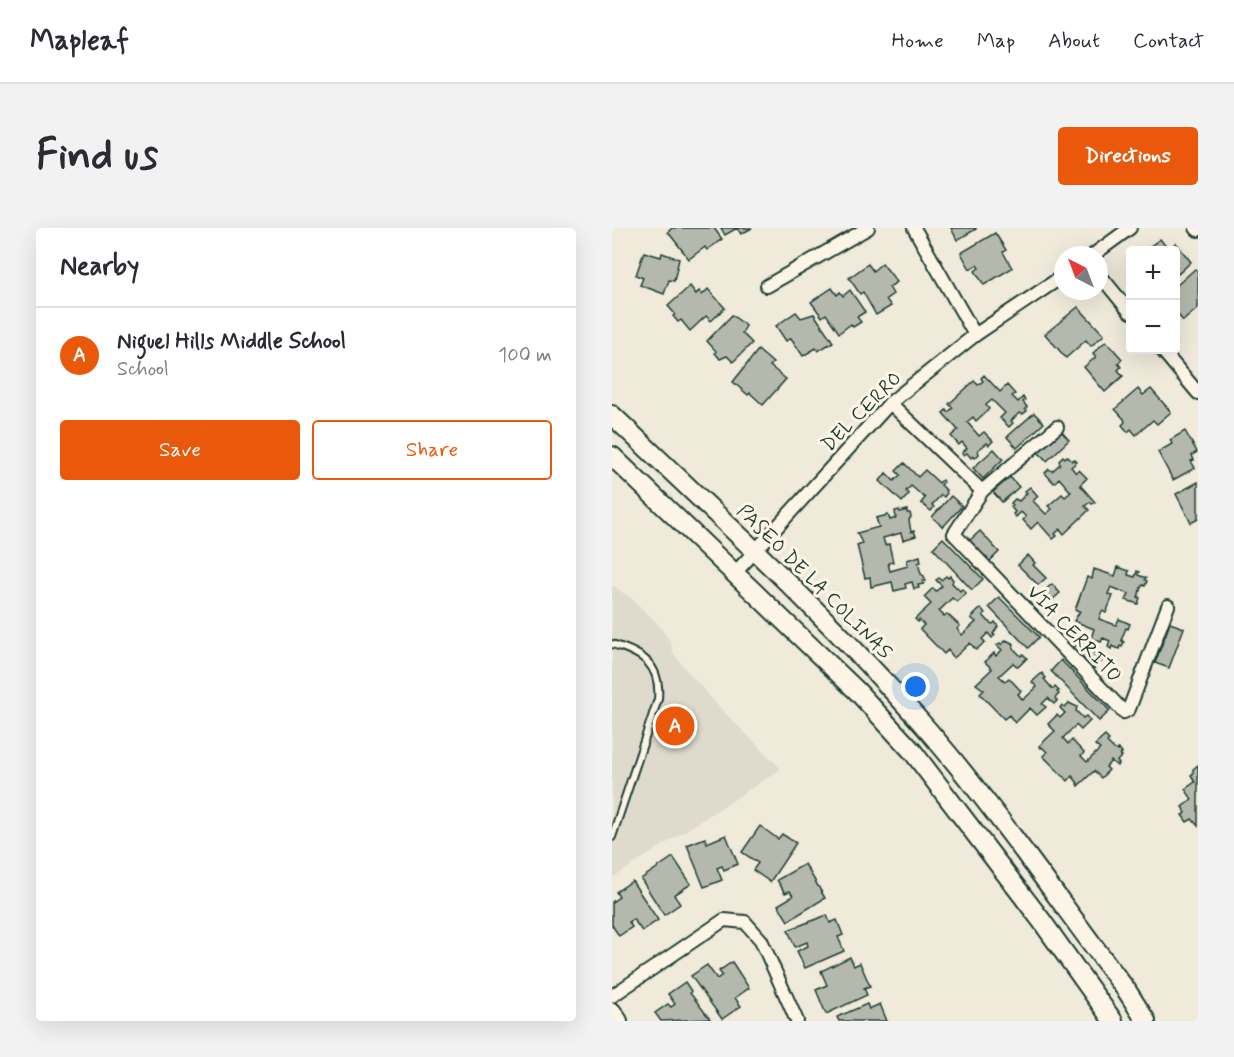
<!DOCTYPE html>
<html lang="en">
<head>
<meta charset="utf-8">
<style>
	:root { --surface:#fff; --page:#f2f2f3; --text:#2b2b33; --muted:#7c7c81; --line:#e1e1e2; --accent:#ea580c }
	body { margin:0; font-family:Mynerve,sans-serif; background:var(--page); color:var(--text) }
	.controls { position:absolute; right:18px; top:18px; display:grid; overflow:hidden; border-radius:6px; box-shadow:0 6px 24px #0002 }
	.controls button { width:54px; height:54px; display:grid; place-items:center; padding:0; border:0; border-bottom:2px solid var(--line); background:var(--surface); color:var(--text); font:30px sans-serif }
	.compass { position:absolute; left:442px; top:18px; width:54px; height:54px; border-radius:50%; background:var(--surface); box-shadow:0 6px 24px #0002; rotate:318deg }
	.you { position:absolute; left:304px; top:459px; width:21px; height:21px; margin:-15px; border:4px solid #fff; border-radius:50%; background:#1a73e8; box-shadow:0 0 0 9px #1a73e833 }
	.badge { display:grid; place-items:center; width:39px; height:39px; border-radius:50%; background:var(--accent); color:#fff; font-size:20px; font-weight:700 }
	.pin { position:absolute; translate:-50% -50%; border:3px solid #fff; box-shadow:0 2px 6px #0006 }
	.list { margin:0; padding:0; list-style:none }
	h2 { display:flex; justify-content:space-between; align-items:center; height:78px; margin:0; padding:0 24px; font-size:26px }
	h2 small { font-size:20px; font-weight:400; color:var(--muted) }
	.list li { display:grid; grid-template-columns:39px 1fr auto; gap:18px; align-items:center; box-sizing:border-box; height:96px; padding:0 24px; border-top:2px solid var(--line) }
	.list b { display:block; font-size:22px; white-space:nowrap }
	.list p { margin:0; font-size:20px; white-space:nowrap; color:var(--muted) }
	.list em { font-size:20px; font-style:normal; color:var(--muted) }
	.actions { display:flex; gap:12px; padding:18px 24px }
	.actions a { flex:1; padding:14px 0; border:2px solid var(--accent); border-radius:6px; text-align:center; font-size:21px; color:var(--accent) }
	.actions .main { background:var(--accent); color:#fff }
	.map { position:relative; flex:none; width:586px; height:793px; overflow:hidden; border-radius:6px }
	header { display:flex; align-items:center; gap:36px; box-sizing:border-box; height:84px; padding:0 30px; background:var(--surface); border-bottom:2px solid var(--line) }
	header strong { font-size:28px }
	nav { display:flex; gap:33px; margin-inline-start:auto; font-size:21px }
	.intro { display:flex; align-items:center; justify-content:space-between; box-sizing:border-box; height:144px; padding:0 36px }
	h1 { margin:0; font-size:42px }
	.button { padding:15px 27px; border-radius:6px; background:var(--accent); color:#fff; font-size:21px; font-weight:700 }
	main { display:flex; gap:36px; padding:0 36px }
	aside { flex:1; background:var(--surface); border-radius:6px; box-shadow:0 6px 24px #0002 }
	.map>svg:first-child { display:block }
	.built { fill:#dedbcc }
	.building { fill:#b5b9ad; stroke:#1f3d34; stroke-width:1.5 }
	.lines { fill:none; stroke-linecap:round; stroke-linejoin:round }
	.lane-casing { stroke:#1f3d34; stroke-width:10 }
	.street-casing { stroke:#1f3d34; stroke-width:16 }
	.secondary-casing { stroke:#1f3d34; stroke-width:22 }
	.lane { stroke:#fcf5e5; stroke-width:6 }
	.street { stroke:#fcf5e5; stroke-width:12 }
	.secondary { stroke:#fcf5e5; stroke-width:18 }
	.labels { text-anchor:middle; stroke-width:6; stroke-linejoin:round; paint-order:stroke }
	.street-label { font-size:20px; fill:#1f3d34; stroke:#fcf5e5 }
</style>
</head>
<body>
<header>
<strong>Mapleaf</strong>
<nav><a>Home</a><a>Map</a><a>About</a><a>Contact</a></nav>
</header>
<div class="intro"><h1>Find us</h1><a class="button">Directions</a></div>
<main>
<aside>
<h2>Nearby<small></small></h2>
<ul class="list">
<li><span class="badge">A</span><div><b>Niguel Hills Middle School</b><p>School</p></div><em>100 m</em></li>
</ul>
<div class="actions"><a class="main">Save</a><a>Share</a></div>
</aside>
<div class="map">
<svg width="586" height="793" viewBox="0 0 586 793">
	<rect width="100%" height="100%" fill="#efeada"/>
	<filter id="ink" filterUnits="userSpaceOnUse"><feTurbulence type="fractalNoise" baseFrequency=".0167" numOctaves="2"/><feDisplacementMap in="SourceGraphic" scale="12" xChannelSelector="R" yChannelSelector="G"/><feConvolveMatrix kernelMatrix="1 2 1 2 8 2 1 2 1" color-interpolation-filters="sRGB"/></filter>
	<g filter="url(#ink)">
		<polygon class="built" points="0,357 20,371 46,396 59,414 61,425 76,444 109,481 169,541 0,650"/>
		<g class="building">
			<polygon points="102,0 110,11 95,22 93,19 77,31 56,4 60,0"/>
			<polygon points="109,0 140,0 129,6 125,0 113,7"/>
			<polygon points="339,0 364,0 364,1 345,12"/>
			<polygon points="383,5 394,22 391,24 400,40 372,57 363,43 367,40 365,37 358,41 349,25"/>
			<polygon points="548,11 556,21 564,15 579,34 566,46 564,43 564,22 533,22"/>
			<polygon points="32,24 49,29 50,25 67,31 62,53 57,52 52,66 28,57 31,50 24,47"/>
			<polygon points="270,35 285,54 277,59 281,66 274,71 279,78 264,87 251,64 248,66 237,50 256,36 261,43"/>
			<polygon points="583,41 586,44 586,80 571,93 564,84 564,58"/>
			<polygon points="78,58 84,66 87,63 90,67 96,61 113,80 99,93 94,88 78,103 69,92 66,94 61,88 63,86 56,78"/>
			<polygon points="220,60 225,67 228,64 231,68 238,62 253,84 245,89 249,94 241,99 239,96 227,105 214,86 210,89 199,74"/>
			<polygon points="466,79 492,107 479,118 474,112 454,130 433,106"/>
			<polygon points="184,84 189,90 202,86 221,114 206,123 204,120 191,128 179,110 174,113 164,98"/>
			<polygon points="120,87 134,98 130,105 140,115 121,134 115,128 108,131 103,125 104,123 95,113"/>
			<polygon points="494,113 510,131 506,135 509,139 506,142 511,148 493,164 472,139 484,129 481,125"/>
			<polygon points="146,122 161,135 158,138 174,151 151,177 138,165 136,167 121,154"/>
			<polygon points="372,147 388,164 395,157 403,166 400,168 406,174 411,169 413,172 411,174 415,179 413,181 415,183 411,186 407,185 399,193 401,195 397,199 388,190 393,185 380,172 374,177 377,181 364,193 361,189 355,194 367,208 372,204 381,213 377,217 375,215 366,222 367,226 363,230 361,228 359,230 355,225 352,227 350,225 355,220 350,214 347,217 339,208 346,202 331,185 334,182 336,184 341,180 337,176 362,153 366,157 371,153 369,150"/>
			<polygon points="526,161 531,167 539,161 559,184 545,196 541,192 524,207 519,201 516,204 510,197 513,194 512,191 503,181"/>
			<polygon points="422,185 432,195 405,220 395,209"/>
			<polygon points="449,203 457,212 435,233 426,224"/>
			<polygon points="573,203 585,224 580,227 582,232 579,233 583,240 561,252 546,224 560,216 558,212"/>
			<polygon points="382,221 391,231 371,251 361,240"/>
			<polygon points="451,228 453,230 455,228 460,233 462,231 465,234 459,239 464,245 467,242 475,250 468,257 483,274 480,276 478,274 473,278 477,282 452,306 448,301 443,306 445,308 441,311 426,294 419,301 411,292 414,289 409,284 404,289 401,286 403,284 399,279 401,277 399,275 403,271 407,273 415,265 413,263 418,259 426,268 421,273 434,286 440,281 436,278 450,266 453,269 459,264 447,250 442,255 433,245 437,241 440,243 448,236 447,232"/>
			<polygon points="292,235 306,249 313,242 327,255 330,252 332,254 329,257 334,262 333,263 335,265 332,269 329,267 320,277 322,279 319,283 309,275 313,270 299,258 294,263 297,266 290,274 268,253 274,245 282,253 288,247 284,243"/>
			<polygon points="398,249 407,259 390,274 381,264"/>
			<polygon points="586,254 586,291 579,295 564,266"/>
			<polygon points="339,268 350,278 331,299 320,289"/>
			<polygon points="287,282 288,284 295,282 295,285 298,285 299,289 297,292 299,304 302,303 304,308 291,312 289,305 271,310 273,317 277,316 281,334 276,335 278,343 296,338 295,332 308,328 309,334 306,335 309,346 312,348 314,353 311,353 312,356 306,357 307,360 302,361 300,354 293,356 294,360 282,363 280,354 259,359 258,349 253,350 245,317 250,315 245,305 267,299 264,290 276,287 278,292 284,290 283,283"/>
			<polygon points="368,303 387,324 377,334 357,313"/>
			<polygon points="331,310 371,351 360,362 321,320"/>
			<polygon points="416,327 423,335 421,337 434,350 426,357 406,337"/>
			<polygon points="506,339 517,343 516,347 523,349 525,343 527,344 526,347 534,350 533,352 535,353 533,358 531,357 529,359 526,369 528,370 526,376 514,372 517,366 499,359 496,366 501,368 494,385 490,383 487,391 504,397 507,391 518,396 516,401 514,400 510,410 510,413 512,414 510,419 508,418 507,421 500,418 499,421 496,419 498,413 491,410 489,414 479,410 482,401 462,393 468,383 463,382 475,349 480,351 482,341 503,348"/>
			<polygon points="334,348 336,350 338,348 341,352 340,355 348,363 350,361 354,365 345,374 340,370 327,383 332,388 335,386 348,398 345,401 350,407 364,394 359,390 369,380 373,385 371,387 378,395 381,396 383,394 386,398 381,406 383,407 380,410 376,405 370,411 373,414 364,422 358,415 342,430 336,422 332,426 308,401 312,397 307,392 306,394 303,391 319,376 312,369 321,360 324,363 330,358 324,352 327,350 329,352"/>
			<polygon points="440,356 448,365 440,372 432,363"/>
			<polygon points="387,369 427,409 416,420 377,379"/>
			<polygon points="558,395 572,400 557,440 543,435"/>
			<polygon points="471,411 491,432 481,441 461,420"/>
			<polygon points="394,412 402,416 401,420 409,428 411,426 415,430 406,439 401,435 387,448 393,453 397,450 409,463 406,466 411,472 425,459 420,454 430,445 434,450 432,451 439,459 441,461 443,459 447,463 445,464 447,466 443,470 445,473 442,476 436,470 430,476 434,479 425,487 418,480 403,495 397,487 392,491 368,466 372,462 364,456 380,441 373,434 382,425 384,428 390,422 385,417 388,415 390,417"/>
			<polygon points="449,432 498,483 487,493 439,443"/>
			<polygon points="457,475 465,479 464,483 471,490 474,488 478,493 469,502 464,497 451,510 456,516 460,512 472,525 469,528 475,534 488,521 483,517 493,508 497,512 495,514 502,521 505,523 506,521 510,525 508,527 510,528 505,533 507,536 505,538 499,533 494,539 497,542 489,550 482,543 466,558 465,556 466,555 460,548 456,553 431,528 435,524 430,519 429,520 427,518 443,503 436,496 445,487 448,490 453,485 448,480 450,477 453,479"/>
			<polygon points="586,537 586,598 580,591 575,594 570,587 574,585 570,579 580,571 573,561 583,554 579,547 581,546 581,541"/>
			<polygon points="148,598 166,611 170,606 184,615 158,654 141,642 146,635 130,624"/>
			<polygon points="114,607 126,636 112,642 110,638 105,640 110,652 92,659 75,617 93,610 95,615"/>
			<polygon points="61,629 79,656 62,667 68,676 52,687 29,651"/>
			<polygon points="193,636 213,670 176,693 166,677 181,668 178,663 173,665 165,652"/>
			<polygon points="20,653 46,692 30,703 21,691 17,694 20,699 7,708 0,697 0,674 7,669 4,664"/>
			<polygon points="215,687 218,695 225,692 231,707 226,709 232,723 193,740 185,723 196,718 195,714 183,719 176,702"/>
			<polygon points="238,729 242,738 248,735 258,758 252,760 255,767 214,786 204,762 215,757 209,743"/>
			<polygon points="120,734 137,760 123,770 129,778 110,791 79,748 95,737 105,751 110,747 107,743"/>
			<polygon points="73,754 79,763 78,765 98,791 49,793 43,785 56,776 59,779 63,776 56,766"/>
			<polygon points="255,776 257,781 268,776 275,793 227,793 225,789"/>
		</g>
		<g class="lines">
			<g class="lane-casing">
				<path id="lane" d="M0,416C30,425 49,436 46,471L0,609"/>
			</g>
			<g class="street-casing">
				<g id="street">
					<polyline points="302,0 363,107"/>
					<polyline points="584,0 586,2"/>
					<polyline points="481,27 518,0"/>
					<polyline points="487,46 518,84"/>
					<polyline points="155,58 256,0"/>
					<polyline points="550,122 586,165"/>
					<polyline points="278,175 370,263"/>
					<polyline points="445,199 370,263 342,306 512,484 517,481 556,378"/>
					<polyline points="123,345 278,175 363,107 451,48"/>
					<polyline points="0,768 112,692 133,694 149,712 185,793"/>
				</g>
			</g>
			<g class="secondary-casing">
				<g id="secondary">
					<path d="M0,187C107,289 217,389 314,500C386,583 449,676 515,763L534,793"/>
					<polyline points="0,228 245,463 301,524 429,692 501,793"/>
					<polyline points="0,784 6,793"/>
				</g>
			</g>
			<use href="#lane" class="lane"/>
			<use href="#street" class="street"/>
			<use href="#secondary" class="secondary"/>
		</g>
	</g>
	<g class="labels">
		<g class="street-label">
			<text transform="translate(249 183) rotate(-45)" y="7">DEL CERRO</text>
			<text transform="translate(203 353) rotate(45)" y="7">PASEO DE LA COLINAS</text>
			<text transform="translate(463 405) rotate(46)" y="7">VIA CERRITO</text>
		</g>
	</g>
</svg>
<div class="controls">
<button>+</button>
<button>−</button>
</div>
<svg class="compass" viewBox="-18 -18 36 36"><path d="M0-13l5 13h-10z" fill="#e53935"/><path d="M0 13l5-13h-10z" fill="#7c7c81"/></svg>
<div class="you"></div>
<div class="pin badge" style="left:63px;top:498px">A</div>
</div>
</main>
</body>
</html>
